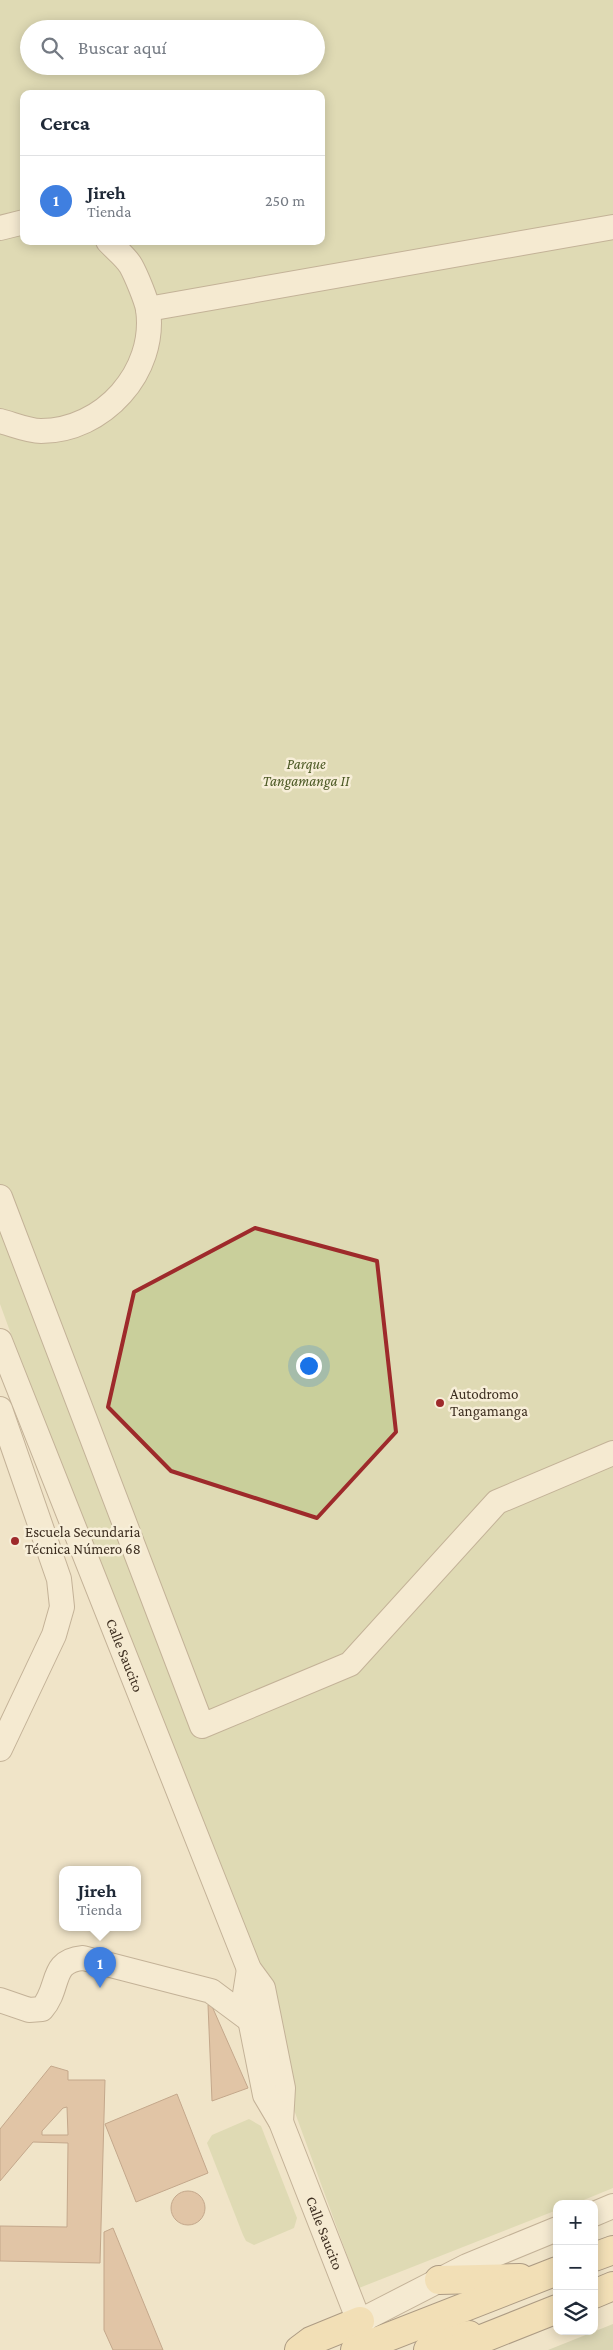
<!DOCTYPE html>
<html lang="es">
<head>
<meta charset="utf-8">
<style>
	:root { --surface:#fff; --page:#f6f6f7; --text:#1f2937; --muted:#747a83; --line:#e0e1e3; --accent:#9e2a2b }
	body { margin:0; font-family:"Crimson Pro",serif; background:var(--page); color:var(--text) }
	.controls { position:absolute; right:15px; bottom:15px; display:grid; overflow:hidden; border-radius:10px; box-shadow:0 2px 12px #0003 }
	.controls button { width:45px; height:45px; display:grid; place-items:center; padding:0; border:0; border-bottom:1px solid var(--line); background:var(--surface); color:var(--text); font:25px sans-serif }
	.you { position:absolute; left:308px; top:1365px; width:18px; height:18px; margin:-12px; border:4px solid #fff; border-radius:50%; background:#1a73e8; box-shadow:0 0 0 8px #1a73e833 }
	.badge { display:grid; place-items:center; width:32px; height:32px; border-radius:50%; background:var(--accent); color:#fff; font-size:16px; font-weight:700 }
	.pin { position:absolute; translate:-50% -41px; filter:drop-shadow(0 1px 2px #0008) }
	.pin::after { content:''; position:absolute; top:26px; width:18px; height:15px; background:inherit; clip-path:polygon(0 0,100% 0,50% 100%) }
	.popup { position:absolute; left:59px; top:1866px; width:82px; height:65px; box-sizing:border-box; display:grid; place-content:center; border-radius:10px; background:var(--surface); filter:drop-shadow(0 1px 4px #0005); font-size:16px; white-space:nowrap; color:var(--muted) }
	.popup b { font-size:19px; color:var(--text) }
	.popup::after { content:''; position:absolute; left:50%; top:100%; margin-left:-10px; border:10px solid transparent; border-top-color:var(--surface) }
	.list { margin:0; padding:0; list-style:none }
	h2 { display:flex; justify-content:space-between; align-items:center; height:65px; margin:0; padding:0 20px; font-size:21px }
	h2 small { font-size:16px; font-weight:400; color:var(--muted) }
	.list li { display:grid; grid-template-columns:32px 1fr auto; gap:15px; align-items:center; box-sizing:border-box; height:90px; padding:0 20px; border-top:1px solid var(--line) }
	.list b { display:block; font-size:19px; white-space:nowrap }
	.list p { margin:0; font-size:16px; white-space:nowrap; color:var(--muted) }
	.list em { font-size:16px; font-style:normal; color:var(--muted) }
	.icon { flex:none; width:28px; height:28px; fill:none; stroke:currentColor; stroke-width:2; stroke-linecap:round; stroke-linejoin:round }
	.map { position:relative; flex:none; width:613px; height:2350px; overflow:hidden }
	.search { position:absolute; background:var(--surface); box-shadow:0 2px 12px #0003; left:20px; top:20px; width:305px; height:55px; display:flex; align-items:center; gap:12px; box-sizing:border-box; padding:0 18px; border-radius:28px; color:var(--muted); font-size:19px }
	.panel { position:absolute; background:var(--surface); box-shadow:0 2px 12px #0003; left:20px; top:90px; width:305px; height:155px; border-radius:10px }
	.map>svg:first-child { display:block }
	.green { fill:#c9cf9b; fill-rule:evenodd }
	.cemetery { fill:#bfc49a }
	.building { fill:#cf9f7d; stroke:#8d5f41; fill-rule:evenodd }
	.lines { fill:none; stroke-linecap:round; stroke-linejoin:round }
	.minor-casing { stroke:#8d765c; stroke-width:26 }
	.major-casing { stroke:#5b4430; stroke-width:30 }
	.minor { stroke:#faf1dc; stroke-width:24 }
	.major { stroke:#f3d9a0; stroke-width:28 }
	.marked { fill:none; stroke:#9e2a2b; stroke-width:4; stroke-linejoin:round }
	.poi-dot { fill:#9e2a2b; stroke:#f7eed8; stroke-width:2 }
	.labels { text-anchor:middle; stroke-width:5; stroke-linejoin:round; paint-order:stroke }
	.park-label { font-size:15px; font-style:italic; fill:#4d5a26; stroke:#f7eed8 }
	.poi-label { font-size:15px; fill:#3d2e20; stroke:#f7eed8; text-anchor:start }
	.street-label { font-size:15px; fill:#3d2e20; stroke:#f7eed8 }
</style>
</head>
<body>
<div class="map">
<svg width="613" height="2350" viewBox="0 0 613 2350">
	<rect width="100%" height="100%" fill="#f0e4c8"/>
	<g class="green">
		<path d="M0,0H613V2188L574,2204H557V2210L359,2288L0,1304ZM29,29H316V66H29ZM24,94H321V241H24Z"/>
		<polygon points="249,2119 261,2126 297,2218 294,2228 254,2245 246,2241 243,2235 207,2143 212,2135"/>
	</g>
	<polygon class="cemetery" points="613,2324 613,2350 548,2350"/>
	<g class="building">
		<polygon points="211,2004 248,2088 212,2101 208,2005"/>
		<path d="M51,2066L68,2071V2080H105L100,2263L0,2261V2226L67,2227L68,2143L33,2142L0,2181V2129ZM67,2107L68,2135H42V2131L63,2108Z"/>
		<polygon points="177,2094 208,2173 136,2202 105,2124"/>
		<circle cx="188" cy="2208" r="17"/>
		<polygon points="113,2228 163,2350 113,2350 104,2330 104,2232"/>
	</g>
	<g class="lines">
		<g class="minor-casing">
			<g id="minor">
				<polyline points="0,228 24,222"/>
				<polyline points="148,309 613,227"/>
				<path d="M0,421C12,424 28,431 41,431C103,431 157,372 148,309C146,299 136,275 131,266C126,257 115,249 108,241"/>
				<polyline points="0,1197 202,1726 350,1664 497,1502 613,1453"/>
				<path id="s1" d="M0,1341L249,1969L263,1988L283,2088L281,2122"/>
				<polyline points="0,1409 59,1579 62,1607 54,1635 0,1749"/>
				<path id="s2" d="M249,1969L245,1994L265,2095L281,2122L366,2339"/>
				<path d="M0,2000L29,2010L42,2009C61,1987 49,1961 83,1958L211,1991L254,2023"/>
				<polyline points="594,2214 613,2206"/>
				<polyline points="360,2321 467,2266 557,2229"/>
			</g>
		</g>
		<g class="major-casing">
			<g id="major">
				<polyline points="594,2257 613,2250"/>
				<polyline points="439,2280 520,2278"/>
				<polyline points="594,2294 613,2286"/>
				<polyline points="299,2350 311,2341 360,2321"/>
				<polyline points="355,2350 557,2271"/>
				<polyline points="428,2350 469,2335"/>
				<polyline points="454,2350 557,2309"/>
			</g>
		</g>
		<use href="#minor" class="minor"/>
		<use href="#major" class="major"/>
	</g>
	<path d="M0 0H613V2350H0ZM255,1228L377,1261L396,1432L317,1518L171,1471L108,1407L134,1292Z" fill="#f0e4c8" fill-opacity=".55" fill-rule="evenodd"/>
	<path class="marked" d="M255,1228L377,1261L396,1432L317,1518L171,1471L108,1407L134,1292Z"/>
	<g class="poi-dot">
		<circle cx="440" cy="1403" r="5"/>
		<circle cx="15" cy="1541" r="5"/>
	</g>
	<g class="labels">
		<g class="park-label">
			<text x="306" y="769">Parque<tspan x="306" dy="17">Tangamanga II</tspan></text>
		</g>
		<g class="poi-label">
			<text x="450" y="1399">Autodromo<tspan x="450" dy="17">Tangamanga</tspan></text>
			<text x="25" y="1537">Escuela Secundaria<tspan x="25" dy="17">Técnica Número 68</tspan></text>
		</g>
		<g class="street-label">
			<text dy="5" stroke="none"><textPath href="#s1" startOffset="338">Calle Saucito</textPath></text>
			<text dy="5" stroke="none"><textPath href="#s2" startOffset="279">Calle Saucito</textPath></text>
		</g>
	</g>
</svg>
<div class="controls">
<button>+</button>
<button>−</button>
<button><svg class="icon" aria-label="layers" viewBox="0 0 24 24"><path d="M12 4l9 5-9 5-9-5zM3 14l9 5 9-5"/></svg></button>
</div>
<div class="you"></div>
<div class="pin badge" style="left:100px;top:1988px;background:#3f7fe0">1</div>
<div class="popup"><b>Jireh</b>Tienda</div>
<div class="search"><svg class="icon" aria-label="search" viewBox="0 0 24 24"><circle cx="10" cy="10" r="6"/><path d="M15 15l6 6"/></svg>Buscar aquí</div>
<section class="panel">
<h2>Cerca<small></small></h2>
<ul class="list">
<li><span class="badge" style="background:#3f7fe0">1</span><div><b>Jireh</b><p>Tienda</p></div><em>250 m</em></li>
</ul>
</section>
</div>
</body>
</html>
